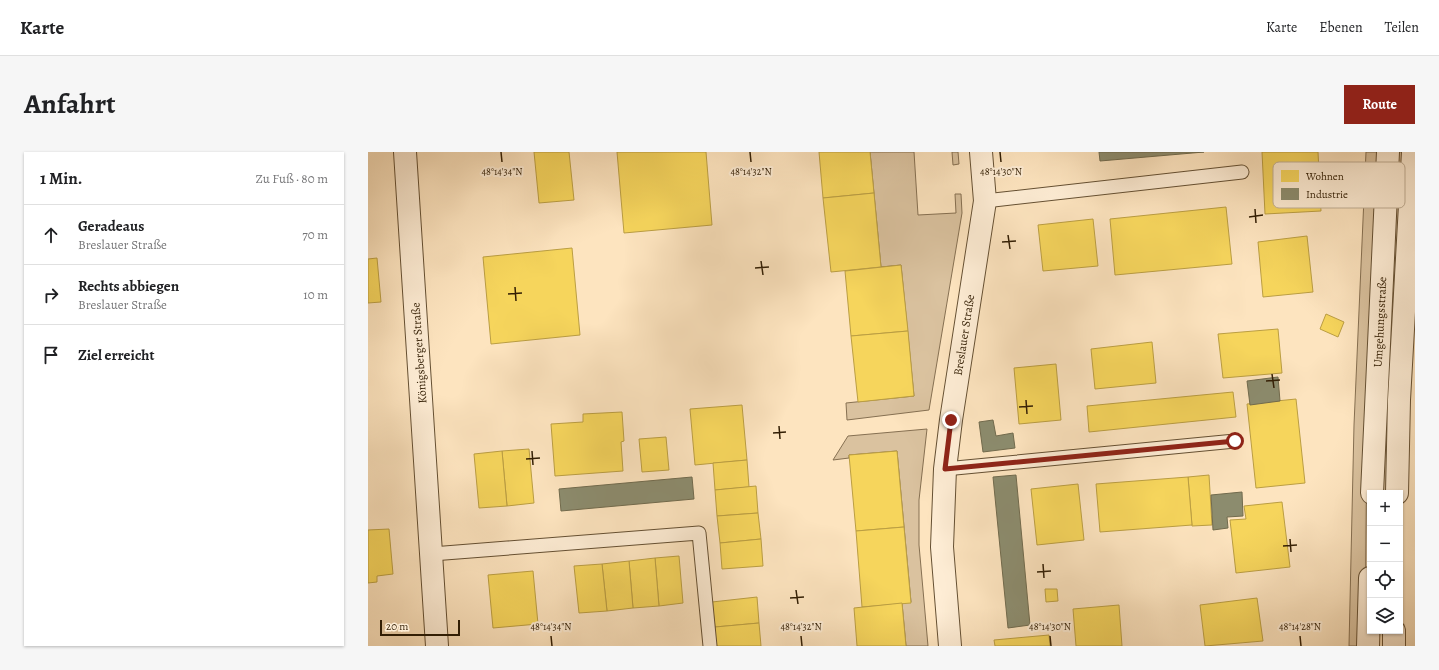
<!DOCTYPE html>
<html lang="de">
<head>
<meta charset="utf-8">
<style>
	:root { --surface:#fff; --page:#f6f6f6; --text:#202124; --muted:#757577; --line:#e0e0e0; --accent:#8f2418 }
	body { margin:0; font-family:Alegreya,serif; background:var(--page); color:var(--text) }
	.controls { position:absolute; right:12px; bottom:12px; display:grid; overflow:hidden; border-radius:0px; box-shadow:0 1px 3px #0004 }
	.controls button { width:36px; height:36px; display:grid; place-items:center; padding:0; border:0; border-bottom:1px solid var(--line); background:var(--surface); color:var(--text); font:20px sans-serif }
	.scale { position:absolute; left:12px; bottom:10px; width:80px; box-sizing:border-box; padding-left:4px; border:2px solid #321e04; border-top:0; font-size:11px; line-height:14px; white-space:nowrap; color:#321e04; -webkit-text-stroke:3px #feedd5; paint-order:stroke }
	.stop { position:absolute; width:12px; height:12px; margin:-9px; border:3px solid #8f2418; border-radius:50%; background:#fff }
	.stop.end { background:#8f2418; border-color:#fff; box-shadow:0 1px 4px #0008 }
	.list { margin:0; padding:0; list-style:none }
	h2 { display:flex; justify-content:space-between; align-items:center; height:52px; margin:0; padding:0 16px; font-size:17px }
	h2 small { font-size:13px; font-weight:400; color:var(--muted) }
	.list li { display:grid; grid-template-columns:26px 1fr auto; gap:12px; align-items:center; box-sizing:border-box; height:60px; padding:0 16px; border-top:1px solid var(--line) }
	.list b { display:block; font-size:15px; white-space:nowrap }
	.list p { margin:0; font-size:13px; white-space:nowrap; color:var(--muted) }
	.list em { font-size:13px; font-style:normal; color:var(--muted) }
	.icon { flex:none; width:22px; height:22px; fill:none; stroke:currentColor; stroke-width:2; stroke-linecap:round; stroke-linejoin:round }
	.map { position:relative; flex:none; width:1047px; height:494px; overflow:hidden; border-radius:0px }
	header { display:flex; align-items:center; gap:24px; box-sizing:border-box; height:56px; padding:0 20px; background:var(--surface); border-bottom:1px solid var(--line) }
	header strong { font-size:19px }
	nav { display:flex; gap:22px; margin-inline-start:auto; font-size:14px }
	.intro { display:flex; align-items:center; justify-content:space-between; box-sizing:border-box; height:96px; padding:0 24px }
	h1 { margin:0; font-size:28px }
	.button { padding:10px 18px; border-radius:0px; background:var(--accent); color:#fff; font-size:14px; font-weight:700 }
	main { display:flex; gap:24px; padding:0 24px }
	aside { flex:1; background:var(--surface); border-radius:0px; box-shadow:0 1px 3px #0004 }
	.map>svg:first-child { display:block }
	.green { fill:#dac29f; stroke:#867052 }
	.homes { fill:#f6d55c; stroke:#bb9e42 }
	.industry { fill:#8c8c6e; stroke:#716b4e }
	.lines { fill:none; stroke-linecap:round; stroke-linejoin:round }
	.lane-casing { stroke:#655033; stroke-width:15 }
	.street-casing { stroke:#655033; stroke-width:24 }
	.lane { stroke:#feedd5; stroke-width:13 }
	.street { stroke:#feedd5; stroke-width:22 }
	.route { stroke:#8f2418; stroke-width:5 }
	.ticks { fill:none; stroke:#321e04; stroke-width:1.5 }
	.labels { text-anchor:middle; stroke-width:4; stroke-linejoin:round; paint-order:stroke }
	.street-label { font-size:12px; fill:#321e04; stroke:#feedd5 }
	.key { fill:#feedd5; stroke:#c1af96; stroke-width:1 }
	.key-label { font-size:11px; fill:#321e04 }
	.ticks-label { font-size:10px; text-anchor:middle; fill:#321e04; stroke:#feedd5; stroke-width:4; stroke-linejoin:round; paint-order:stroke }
</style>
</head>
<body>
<header>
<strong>Karte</strong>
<nav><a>Karte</a><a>Ebenen</a><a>Teilen</a></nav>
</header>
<div class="intro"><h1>Anfahrt</h1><a class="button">Route</a></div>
<main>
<aside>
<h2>1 Min.<small>Zu Fuß · 80 m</small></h2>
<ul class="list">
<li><svg class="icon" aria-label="ahead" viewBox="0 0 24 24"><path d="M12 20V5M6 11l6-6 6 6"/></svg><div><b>Geradeaus</b><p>Breslauer Straße</p></div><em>70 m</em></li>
<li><svg class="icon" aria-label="right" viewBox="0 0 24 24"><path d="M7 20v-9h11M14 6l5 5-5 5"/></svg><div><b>Rechts abbiegen</b><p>Breslauer Straße</p></div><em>10 m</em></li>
<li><svg class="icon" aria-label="arrive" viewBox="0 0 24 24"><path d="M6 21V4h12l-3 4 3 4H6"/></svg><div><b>Ziel erreicht</b></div></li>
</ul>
</aside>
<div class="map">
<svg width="1047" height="494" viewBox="0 0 1047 494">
	<rect width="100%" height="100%" fill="#fde4bf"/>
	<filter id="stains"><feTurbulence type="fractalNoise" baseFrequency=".005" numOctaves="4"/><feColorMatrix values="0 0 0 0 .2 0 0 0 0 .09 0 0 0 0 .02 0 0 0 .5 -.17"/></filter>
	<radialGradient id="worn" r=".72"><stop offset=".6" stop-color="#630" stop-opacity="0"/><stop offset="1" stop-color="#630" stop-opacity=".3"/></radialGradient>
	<g class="green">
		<polygon points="502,0 546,0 550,63 588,61 587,42 593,42 594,61 561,258 479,268 478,251 546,244 533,113 513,115"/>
		<polygon points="584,0 590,0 591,12 585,13"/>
		<polygon points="998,0 1012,0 999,275 997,494 981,494 986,273"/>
		<polygon points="1029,0 1036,0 1020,341 1014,341"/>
		<polygon points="559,277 551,348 551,393 560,494 538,494 534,451 543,450 529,299 481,303 481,306 465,308 480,284"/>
	</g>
	<g class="homes">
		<polygon points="166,0 201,0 206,48 171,51"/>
		<polygon points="249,0 338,0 344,73 256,81"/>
		<polygon points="451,0 502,0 506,41 455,46"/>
		<polygon points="894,0 950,0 953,59 897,62"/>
		<polygon points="506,41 513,115 463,120 455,46"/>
		<polygon points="858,55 864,112 747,123 742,67"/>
		<polygon points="725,67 730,114 675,119 670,73"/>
		<polygon points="939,84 945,140 895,145 890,90"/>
		<polygon points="204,96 212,183 123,192 115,105"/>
		<polygon points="9,106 13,150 0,151 0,107"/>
		<polygon points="533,113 540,179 483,184 477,119"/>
		<polygon points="958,162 976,170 970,185 952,177"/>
		<polygon points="910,177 914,221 855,226 850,182"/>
		<polygon points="540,179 546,244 490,250 483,184"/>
		<polygon points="784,190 788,231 727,237 723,197"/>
		<polygon points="688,212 693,268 651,272 646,216"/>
		<polygon points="865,240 868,265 721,280 719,254"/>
		<polygon points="928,247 937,331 888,336 879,252"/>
		<polygon points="374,253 379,308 327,313 322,257"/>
		<polygon points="254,260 256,289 253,290 255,319 187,324 183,272 215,270 215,262"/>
		<polygon points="298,285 301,318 274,320 271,287"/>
		<polygon points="161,297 166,351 139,354 134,299"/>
		<polygon points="134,299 139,354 111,356 106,302"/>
		<polygon points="529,299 536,375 488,379 481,303"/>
		<polygon points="379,308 381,335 347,338 345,311"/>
		<polygon points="841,323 844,373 824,374 820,325"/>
		<polygon points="820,325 824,373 732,380 728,332"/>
		<polygon points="710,332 716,388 669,393 663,337"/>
		<polygon points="388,334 390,361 349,364 347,338"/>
		<polygon points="914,350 922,415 868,421 862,368 878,367 876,354"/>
		<polygon points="390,361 393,387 352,391 349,364"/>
		<polygon points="536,375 543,451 494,455 488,379"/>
		<polygon points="21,377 25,422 9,424 9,430 0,431 0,378"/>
		<polygon points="393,387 395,414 354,417 352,391"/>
		<polygon points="311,404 315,451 291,454 287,406"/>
		<polygon points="287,406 291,454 265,456 261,409"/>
		<polygon points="261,409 265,456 239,459 234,412"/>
		<polygon points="234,412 239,459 211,461 206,414"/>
		<polygon points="165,419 170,472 125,476 120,423"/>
		<polygon points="677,437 689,437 690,449 678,450"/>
		<polygon points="389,445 391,471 347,475 344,450"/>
		<polygon points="889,446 895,489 837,494 832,453"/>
		<polygon points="534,451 538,494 489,494 486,456"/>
		<polygon points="751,453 754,494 708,494 705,457"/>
		<polygon points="391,471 393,494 348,494 347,475"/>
		<polygon points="681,483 682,494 627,494 626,488"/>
	</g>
	<g class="industry">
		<polygon points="731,0 836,0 732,9"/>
		<polygon points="910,225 912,249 882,253 879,229"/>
		<polygon points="625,268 628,284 645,281 647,296 615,300 611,270"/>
		<polygon points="648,323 662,473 640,476 625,325"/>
		<polygon points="324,325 326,347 193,359 191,337"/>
		<polygon points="874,340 875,364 859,365 860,376 845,378 843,343"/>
	</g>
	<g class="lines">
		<g class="lane-casing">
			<g id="lane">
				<polyline points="617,49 874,20"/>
				<polyline points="577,317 867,289"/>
				<polyline points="64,402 331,381 342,494"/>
			</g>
		</g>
		<g class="street-casing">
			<g id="street">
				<polyline points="37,0 69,494"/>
				<polyline points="1004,341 1020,0"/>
				<polyline points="1029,341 1031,248 1045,0"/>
				<polyline points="582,494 574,395 577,317 583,268 617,49 613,0"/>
				<polyline points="1000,494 1002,426"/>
				<polyline points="1026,494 1026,479"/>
			</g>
		</g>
		<use href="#lane" class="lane"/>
		<use href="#street" class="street"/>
	</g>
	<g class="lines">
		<polyline class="route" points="583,268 577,317 867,289"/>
	</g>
	<path class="ticks" d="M133,0L134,10M382,0L383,10M632,0L633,10M887,57L888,71M881,65L895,63M640,83L642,97M634,90L648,89M393,109L395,123M387,116L401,115M147,135L148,149M140,142L154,141M904,222L906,236M898,229L912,228M658,248L659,262M651,255L665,254M411,274L412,287M405,281L418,280M164,299L165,313M158,307L172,306M922,387L923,400M915,394L929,393M675,412L676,426M669,420L683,419M428,438L430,452M422,446L436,445M183,484L184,494M433,484L434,494M682,484L683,494M932,484L933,494"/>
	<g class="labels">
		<g class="street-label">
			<text transform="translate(1012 170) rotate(-87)" y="4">Umgehungsstraße</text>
			<text transform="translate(596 183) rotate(-81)" y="4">Breslauer Straße</text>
			<text transform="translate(51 201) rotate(-94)" y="4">Königsberger Straße</text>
		</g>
	</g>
	<rect x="905" y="10" width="132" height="46" rx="6" class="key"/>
	<rect x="913" y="18" width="18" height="12" fill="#f6d55c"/>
	<rect x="913" y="36" width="18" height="12" fill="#8c8c6e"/>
	<g class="key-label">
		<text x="938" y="28">Wohnen</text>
		<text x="938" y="46">Industrie</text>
	</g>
	<g class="ticks-label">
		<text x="134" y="23">48°14'34"N</text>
		<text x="383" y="23">48°14'32"N</text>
		<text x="633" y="23">48°14'30"N</text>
		<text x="183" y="478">48°14'34"N</text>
		<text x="433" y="478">48°14'32"N</text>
		<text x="682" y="478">48°14'30"N</text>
		<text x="932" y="478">48°14'28"N</text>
	</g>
	<rect width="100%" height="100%" filter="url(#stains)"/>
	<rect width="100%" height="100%" fill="url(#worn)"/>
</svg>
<div class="controls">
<button>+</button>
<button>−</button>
<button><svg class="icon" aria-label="locate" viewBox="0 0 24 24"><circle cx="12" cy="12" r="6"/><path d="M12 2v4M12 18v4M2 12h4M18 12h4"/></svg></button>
<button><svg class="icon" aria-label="layers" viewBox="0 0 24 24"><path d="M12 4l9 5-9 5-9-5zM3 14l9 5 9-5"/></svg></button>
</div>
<div class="scale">20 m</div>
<div class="stop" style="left:867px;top:289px"></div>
<div class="stop end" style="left:583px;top:268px"></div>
</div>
</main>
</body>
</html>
